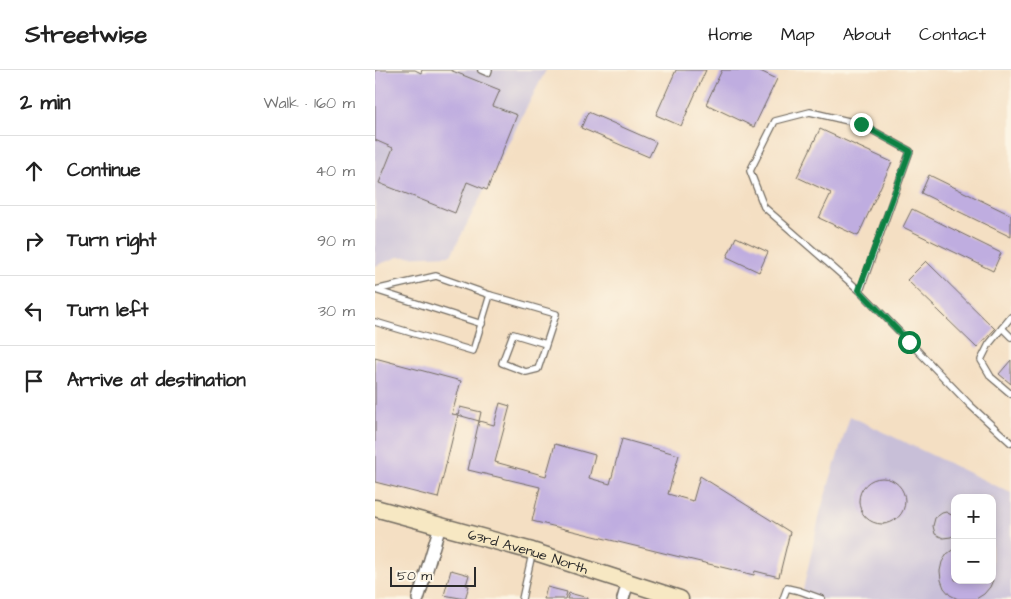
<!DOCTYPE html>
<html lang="en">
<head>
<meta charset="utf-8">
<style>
	:root { --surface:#fff; --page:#f2f2f2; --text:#222; --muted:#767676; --line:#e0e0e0 }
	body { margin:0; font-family:"Architects Daughter",sans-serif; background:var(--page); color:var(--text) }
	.controls { position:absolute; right:15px; bottom:15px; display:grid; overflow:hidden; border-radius:10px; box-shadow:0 2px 8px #0003 }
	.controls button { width:45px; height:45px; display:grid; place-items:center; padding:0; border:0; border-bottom:1px solid var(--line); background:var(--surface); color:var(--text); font:25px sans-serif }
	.scale { position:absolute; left:15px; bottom:12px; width:86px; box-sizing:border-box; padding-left:5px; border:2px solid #2b2b2b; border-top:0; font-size:14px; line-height:18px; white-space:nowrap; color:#2b2b2b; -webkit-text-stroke:4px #fcf5e5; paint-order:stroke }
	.stop { position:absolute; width:15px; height:15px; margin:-11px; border:4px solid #0b8043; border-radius:50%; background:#fff }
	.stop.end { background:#0b8043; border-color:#fff; box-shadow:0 1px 5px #0008 }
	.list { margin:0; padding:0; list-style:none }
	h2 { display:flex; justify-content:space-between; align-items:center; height:65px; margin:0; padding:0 20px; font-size:21px }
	h2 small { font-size:16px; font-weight:400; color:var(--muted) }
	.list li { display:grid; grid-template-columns:32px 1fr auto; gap:15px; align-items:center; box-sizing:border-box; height:70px; padding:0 20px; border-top:1px solid var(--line) }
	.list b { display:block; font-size:19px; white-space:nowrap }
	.list em { font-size:16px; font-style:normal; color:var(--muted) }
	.icon { flex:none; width:28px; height:28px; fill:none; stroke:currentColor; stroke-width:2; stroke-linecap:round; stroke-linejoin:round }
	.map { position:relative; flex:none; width:636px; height:529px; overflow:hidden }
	header { display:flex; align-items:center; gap:30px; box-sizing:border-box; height:70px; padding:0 25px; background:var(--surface); border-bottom:1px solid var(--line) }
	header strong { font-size:24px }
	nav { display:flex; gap:28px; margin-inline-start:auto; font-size:18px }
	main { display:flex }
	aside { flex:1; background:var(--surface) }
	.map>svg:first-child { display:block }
	.industrial { fill:#c8bfd8; fill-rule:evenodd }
	.building { fill:#bfade0 }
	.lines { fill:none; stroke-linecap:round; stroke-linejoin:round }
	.lane-casing { stroke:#716a60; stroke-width:8 }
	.street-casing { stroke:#716a60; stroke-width:14 }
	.secondary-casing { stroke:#716a60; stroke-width:19 }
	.lane { stroke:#fff; stroke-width:5.5 }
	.street { stroke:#fff; stroke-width:11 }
	.secondary { stroke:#f7e8c3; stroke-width:16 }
	.route { stroke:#0b8043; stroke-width:6 }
	.labels { text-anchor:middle; stroke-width:4; stroke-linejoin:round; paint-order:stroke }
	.street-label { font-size:14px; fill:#2b2b2b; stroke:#fcf5e5 }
</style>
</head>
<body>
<header>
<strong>Streetwise</strong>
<nav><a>Home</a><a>Map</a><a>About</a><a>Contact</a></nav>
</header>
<main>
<aside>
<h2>2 min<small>Walk · 160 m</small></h2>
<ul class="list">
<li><svg class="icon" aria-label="ahead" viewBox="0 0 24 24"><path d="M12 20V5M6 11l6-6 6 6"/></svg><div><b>Continue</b></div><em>40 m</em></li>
<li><svg class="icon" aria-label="right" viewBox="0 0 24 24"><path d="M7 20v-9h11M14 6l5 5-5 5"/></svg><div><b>Turn right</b></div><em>90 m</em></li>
<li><svg class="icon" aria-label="left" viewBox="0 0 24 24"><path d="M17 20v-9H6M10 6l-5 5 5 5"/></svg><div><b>Turn left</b></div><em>30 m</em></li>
<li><svg class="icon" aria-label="arrive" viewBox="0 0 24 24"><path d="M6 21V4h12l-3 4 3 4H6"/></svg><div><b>Arrive at destination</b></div></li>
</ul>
</aside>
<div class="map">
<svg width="636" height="529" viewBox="0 0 636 529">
	<rect width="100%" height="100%" fill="#fcf5e5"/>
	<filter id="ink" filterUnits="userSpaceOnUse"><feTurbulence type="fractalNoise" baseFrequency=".02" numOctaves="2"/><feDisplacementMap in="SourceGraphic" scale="10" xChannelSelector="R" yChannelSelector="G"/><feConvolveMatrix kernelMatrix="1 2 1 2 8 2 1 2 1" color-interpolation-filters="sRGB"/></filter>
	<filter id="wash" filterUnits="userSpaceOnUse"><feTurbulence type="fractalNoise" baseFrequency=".0096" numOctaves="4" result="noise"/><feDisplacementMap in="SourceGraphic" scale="20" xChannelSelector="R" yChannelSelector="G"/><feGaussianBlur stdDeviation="1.12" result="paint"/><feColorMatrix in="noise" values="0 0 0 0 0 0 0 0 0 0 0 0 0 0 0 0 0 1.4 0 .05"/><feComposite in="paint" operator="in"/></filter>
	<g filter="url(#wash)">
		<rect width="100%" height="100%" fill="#f4dfc3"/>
		<g class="industrial">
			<polygon points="0,0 171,0 76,185 23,187 0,196"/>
			<path d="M475,346L636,423V529H426L446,439ZM580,428H617V510H580Z"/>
		</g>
		<g id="blocks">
			<g class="building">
				<polygon points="0,0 40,0 46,3 47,0 75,0 125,20 118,36 142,45 112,120 92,112 80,143 4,113 18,78 0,70"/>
				<polygon points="301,0 331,0 306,56 281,45"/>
				<polygon points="347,0 383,0 402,9 379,57 331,34"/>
				<polygon points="213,42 281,72 274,87 206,58"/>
				<polygon points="445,59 517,92 483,166 444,148 456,123 422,107"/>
				<polygon points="554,105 636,145 636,167 546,123"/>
				<polygon points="537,139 626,183 618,201 528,157"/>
				<polygon points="361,167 393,182 384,202 352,187"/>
				<polygon points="551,191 620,259 602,278 532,210"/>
				<polygon points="0,288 86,311 77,344 83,345 63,428 0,412"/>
				<polygon points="636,290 636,314 624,304"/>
				<polygon points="125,333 135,336 120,392 171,406 180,374 220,385 214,408 235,414 247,369 304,385 293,424 318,431 325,406 415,462 404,507 380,501 379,505 157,451 165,417 93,400 104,351 119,355"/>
				<polygon points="85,337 106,342 104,351 83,345"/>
				<circle cx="507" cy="431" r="23"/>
				<polygon points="571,442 580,447 580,464 576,467 568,468 560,464 558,456 560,448 567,443"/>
				<polygon points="580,478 580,510 618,510 615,517 609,524 601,529 583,529 575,525 569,518 566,510 565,501 567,492 572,484"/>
				<polygon points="76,500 94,505 91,515 94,516 90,529 69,525"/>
				<polygon points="172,517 192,522 190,529 169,529"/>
				<polygon points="194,523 213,528 213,529 192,529"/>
			</g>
		</g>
	</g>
	<g filter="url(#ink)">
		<use href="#blocks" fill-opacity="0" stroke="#716a60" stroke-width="1"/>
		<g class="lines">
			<g class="lane-casing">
				<g id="lane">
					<polyline points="106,0 113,3 114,0"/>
					<polyline points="0,220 61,206 115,225 98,281 0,252"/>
					<polyline points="0,220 107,254"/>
					<polyline points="485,221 535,81 486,54 435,42 400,51 375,101 389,137 485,221 596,336 636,373"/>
					<polyline points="115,225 181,244 163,299 151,302 127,293 138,264 171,274"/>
					<polyline points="636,247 614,274 606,290 616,307 636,324"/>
					<polyline points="627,258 636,267"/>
					<polyline points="147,529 157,484"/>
					<polyline points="408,529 412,518 425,521 447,529"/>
				</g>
			</g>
			<g class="street-casing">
				<g id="street">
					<polyline points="43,529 65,456"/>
					<polyline points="248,529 253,512"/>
				</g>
			</g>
			<g class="secondary-casing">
				<g id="secondary">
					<path id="s1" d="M0,438L157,481L305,529"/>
				</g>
			</g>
			<use href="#lane" class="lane"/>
			<use href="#street" class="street"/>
			<use href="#secondary" class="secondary"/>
		</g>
	</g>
	<g class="lines" filter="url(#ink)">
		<polyline class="route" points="486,54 535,81 484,220 534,272"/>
	</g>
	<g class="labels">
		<g class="street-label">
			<text dy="5" stroke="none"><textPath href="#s1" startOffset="159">63rd Avenue North</textPath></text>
		</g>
	</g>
</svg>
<div class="controls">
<button>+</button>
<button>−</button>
</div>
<div class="scale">50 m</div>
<div class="stop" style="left:534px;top:272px"></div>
<div class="stop end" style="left:486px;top:54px"></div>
</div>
</main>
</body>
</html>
